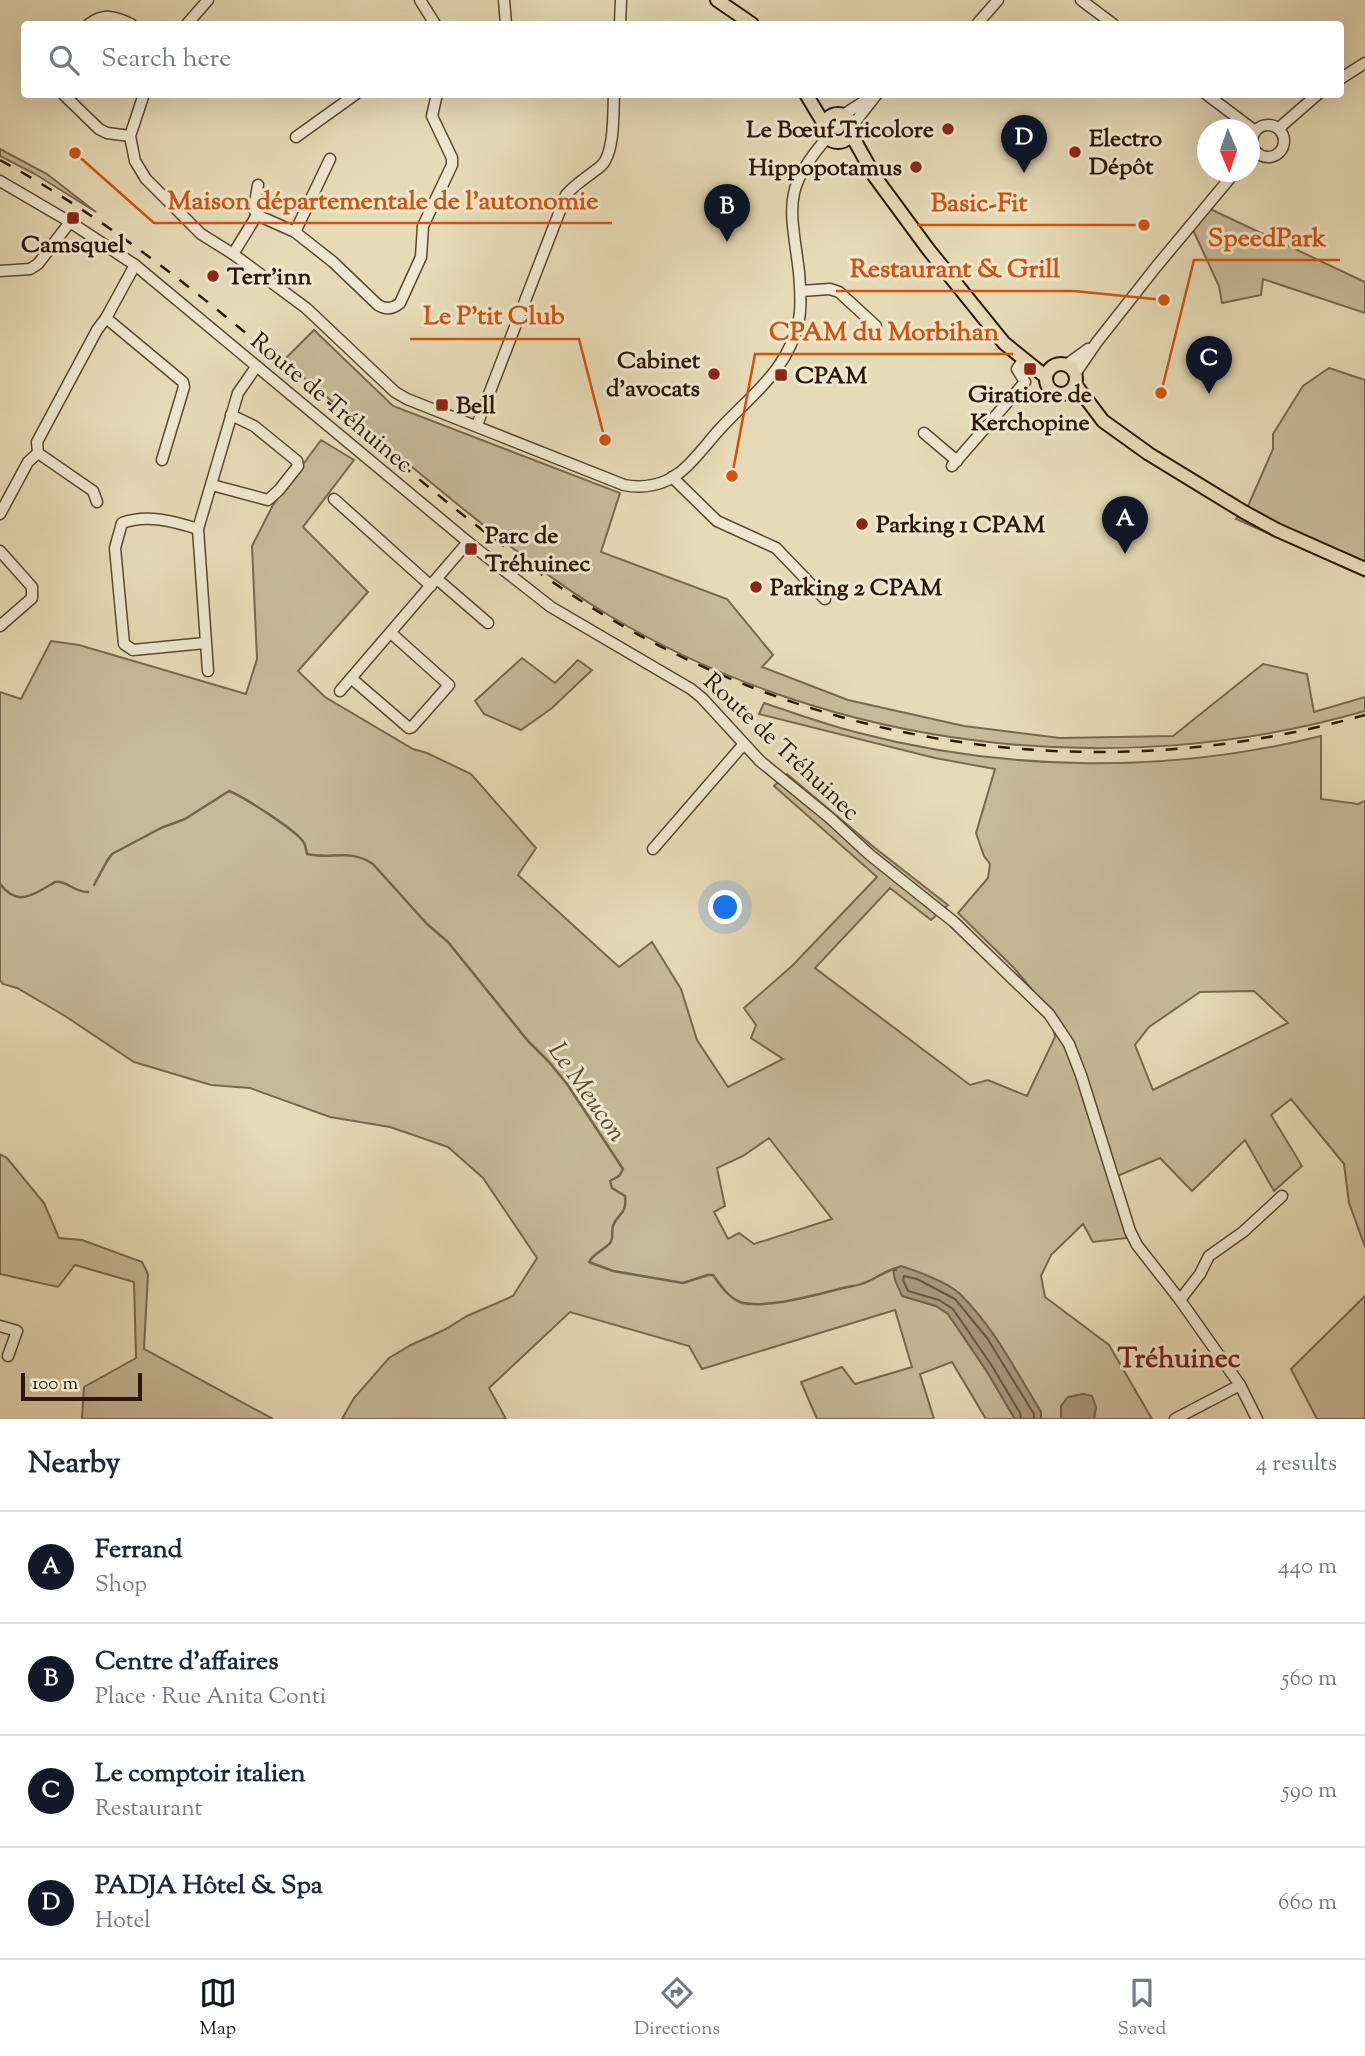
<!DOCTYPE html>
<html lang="en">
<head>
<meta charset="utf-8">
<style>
	:root { --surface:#fff; --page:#f2f2f3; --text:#1f2937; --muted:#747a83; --line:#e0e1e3; --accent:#111827 }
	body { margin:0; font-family:"Sorts Mill Goudy",serif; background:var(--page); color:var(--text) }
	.compass { position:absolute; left:1197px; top:119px; width:63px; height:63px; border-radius:50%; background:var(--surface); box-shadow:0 7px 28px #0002; rotate:178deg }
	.scale { position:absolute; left:21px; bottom:18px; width:121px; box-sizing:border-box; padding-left:7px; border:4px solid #2d1607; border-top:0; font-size:19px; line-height:24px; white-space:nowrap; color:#2d1607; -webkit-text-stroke:5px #efe8d0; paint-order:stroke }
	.you { position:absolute; left:726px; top:908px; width:24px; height:24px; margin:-18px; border:5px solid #fff; border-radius:50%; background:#1a73e8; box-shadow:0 0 0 10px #1a73e833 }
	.badge { display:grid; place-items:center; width:46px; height:46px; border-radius:50%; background:var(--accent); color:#fff; font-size:23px; font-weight:700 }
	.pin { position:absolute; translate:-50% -58px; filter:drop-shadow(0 2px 4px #0008) }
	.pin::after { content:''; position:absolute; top:37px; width:24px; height:21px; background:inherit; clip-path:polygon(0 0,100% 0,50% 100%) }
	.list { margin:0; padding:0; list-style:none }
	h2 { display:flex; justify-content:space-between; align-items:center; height:91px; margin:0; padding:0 28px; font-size:30px }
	h2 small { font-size:23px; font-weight:400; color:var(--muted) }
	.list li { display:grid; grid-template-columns:46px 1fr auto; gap:21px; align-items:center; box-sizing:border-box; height:112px; padding:0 28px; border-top:2px solid var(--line) }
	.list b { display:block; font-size:26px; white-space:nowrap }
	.list p { margin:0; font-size:23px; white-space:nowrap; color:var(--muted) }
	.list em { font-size:23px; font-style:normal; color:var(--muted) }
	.icon { flex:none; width:38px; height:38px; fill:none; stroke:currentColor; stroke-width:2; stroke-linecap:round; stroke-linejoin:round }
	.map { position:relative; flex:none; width:1365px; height:1419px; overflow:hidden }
	.search { position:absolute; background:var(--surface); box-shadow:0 7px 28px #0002; left:21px; right:21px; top:21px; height:77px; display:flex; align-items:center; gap:18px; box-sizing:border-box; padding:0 24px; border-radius:7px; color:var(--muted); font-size:26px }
	.sheet { height:539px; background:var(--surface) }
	nav { display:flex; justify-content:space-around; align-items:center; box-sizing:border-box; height:98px; border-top:2px solid var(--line); background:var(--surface); font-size:19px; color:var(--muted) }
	nav a { display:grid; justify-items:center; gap:4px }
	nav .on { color:var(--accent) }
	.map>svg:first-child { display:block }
	.green { fill:#c7ba99; stroke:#7a6850; stroke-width:2; fill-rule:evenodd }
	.water { fill:#a8987b; stroke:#77644d; stroke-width:2 }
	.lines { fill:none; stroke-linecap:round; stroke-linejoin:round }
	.shore { stroke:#6a5741; stroke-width:2 }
	.stream { stroke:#77644d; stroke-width:2.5 }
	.minor-casing { stroke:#5c4733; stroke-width:13 }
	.major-casing { stroke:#2d1607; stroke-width:16 }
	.minor { stroke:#efe8d0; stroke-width:10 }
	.major { stroke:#e7dbb7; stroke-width:12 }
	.rail { stroke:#2d1607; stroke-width:2.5; stroke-dasharray:12 12; stroke-linecap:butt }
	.poi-dot { fill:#8f2418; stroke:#efe8d0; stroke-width:2.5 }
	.labels { text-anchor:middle; stroke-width:6; stroke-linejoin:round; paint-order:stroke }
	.poi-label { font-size:24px; font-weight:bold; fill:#2d1607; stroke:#efe8d0; text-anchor:start }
	.street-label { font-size:24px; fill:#2d1607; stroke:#efe8d0 }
	.water-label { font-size:26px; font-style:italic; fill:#5e4a35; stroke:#efe8d0 }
	.quarter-label { font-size:28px; font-weight:bold; fill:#7a1f14; stroke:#efe8d0 }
	.leader { fill:none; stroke:#d5520c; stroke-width:2.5 }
	.callout-dot { fill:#d5520c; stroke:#efe8d0; stroke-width:2.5 }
	.callout-label { font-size:26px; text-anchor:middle; font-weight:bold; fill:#d5520c; stroke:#efe8d0; stroke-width:6; stroke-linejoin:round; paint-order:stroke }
</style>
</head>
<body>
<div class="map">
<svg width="1365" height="1419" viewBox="0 0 1365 1419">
	<rect width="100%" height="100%" fill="#e7dbb7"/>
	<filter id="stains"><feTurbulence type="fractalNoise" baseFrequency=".00286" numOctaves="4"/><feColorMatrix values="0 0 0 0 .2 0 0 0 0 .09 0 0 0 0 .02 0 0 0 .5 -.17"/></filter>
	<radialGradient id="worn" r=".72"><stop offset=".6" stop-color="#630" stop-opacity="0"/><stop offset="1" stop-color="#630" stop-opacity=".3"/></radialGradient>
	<g class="green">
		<polygon points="0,149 47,174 96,212 35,174 0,156"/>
		<polygon points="1208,208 1365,282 1365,313 1263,279 1261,295 1222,303 1219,286 1193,230"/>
		<path d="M314,330L393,406L620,493L601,552L727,599L773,655L762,667L848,700L964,726L1060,738L1173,736L1263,664L1307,674L1314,712L1365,697V711C1115,783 834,750 610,616C553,582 502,540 451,499C395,453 339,407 283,361Z"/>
		<polygon points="1329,368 1365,380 1365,577 1236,519 1248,506 1273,449 1273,434 1303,386"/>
		<path d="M321,440L354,460L303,527L368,592L298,671L325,697L413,749L427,753L471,774L536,848L518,875L619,967L652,942L681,989L697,1040L728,1087L783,1059L751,1038L756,1025L744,1008L792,966L877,877L774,786L787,774L875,848L948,905L931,920L890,888L815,968L970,1085L988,1080L1027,1096L1055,1037L1049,1010L1014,968L958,913L988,878L990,864L984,856L976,833L995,769L935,758L759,714L764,703C794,713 824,724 855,732C1007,772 1168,774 1321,736V799L1358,804L1365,801V1247L1349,1203L1344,1164L1291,1099L1271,1115L1302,1166L1274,1191L1245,1140L1192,1191L1160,1158L1110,1179L1127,1238L1093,1242L1083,1224L1051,1255L1041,1276L1045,1297L1109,1345L1152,1419H1094L1096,1407L1092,1397C1079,1392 1069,1396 1061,1406V1419H1041V1412L993,1334L959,1293L902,1296L936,1306L948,1314L986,1370L1015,1419H986L952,1362L920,1374L934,1419H817L801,1382L842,1367L855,1384L912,1367L895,1310L702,1369L689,1346L570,1312L489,1388L506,1419H342L354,1398L389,1358L411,1345L444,1330L467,1316L513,1296L537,1258L483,1178L448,1147L390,1127L330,1117L250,1088L211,1085L134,1062L65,1016L17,988L3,984L0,980V692L21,699L51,641L79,645L246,694L257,659L252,546L273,505ZM1254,991L1288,1023L1153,1090L1135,1045L1149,1027L1200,992ZM769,1138L832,1219L754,1244L739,1233L728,1239L714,1212L725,1206L717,1168L743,1156Z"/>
		<polygon points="522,658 555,683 578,660 592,670 552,708 521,730 484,714 475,701"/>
		<polygon points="0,1154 7,1158 44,1203 59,1238 82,1240 142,1262 148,1274 144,1349 273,1419 82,1419 84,1387 136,1358 134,1282 75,1265 58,1287 0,1274"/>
		<polygon points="1365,1296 1365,1419 1317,1419 1291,1369"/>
	</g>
	<g class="water">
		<path d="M901,1266C917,1271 949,1283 960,1294C994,1327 1017,1373 1041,1412V1419H1015L986,1370L948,1314L936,1306L902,1296L895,1280L893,1269Z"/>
		<polygon points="1083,1394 1092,1396 1096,1407 1094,1419 1061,1419 1061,1406 1068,1397"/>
	</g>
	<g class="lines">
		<polyline class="shore" points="1021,1419 1020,1413 992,1366 953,1309 939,1300 908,1291 903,1280 904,1276 917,1279 955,1299 987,1338 1034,1414 1034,1419"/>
		<g class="stream">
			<path d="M0,884C15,903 26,899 45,888C46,887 54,883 55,882C67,880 75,893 88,892"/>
			<path d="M94,885L107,861L112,854L161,828L185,819L229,791C242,796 298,831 304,843C306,846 306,850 307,854C332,860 349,848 373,864L427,924L448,942L528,1041L549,1062L567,1084L623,1169L619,1176L610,1181L612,1188L625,1196C627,1216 618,1212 613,1226C611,1232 614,1238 610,1243C604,1250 594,1253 589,1262L613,1271L683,1283L708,1275H713C720,1285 728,1297 740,1302C764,1310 818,1294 843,1288C850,1286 858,1286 864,1283C875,1279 882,1273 893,1269L896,1270"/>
		</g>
		<g class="minor-casing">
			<g id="minor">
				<polyline points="420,0 435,24"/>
				<polyline points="504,0 506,24"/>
				<polyline points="1081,0 1113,24"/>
				<path d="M89,24C104,13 115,16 131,24"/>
				<polyline points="187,24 208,0"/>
				<polyline points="620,24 621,0"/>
				<polyline points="977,24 998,0"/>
				<polyline points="1340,79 1365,63"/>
				<polyline points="63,94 99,129 107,133 130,136"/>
				<path d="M144,94L130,136L135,161L146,179L201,234L233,254L306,308L395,392L407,399L624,485C643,489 664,485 679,473C693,463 707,443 719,430C752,394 789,370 799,319C802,304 800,287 799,272C791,208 781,190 827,138"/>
				<polyline points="1206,94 1255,131"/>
				<polyline points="843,115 868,99"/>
				<circle cx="1268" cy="141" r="16"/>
				<polyline points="852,126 877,94"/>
				<polyline points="1279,128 1318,94"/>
				<polyline points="296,137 356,94"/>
				<polyline points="0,181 70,222 135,265 468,542 551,607 691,689 702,698 760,761 830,818 870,855 954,922 1049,1014 1069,1044 1081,1075 1130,1231 1137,1245 1180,1300 1240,1385 1257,1419"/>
				<path d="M258,185L254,209L257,215L295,232L333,262L378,305C386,310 393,309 400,303L421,257L423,226L452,165V158L432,116L437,94"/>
				<polyline points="295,232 330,159"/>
				<polyline points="233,254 257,215"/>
				<polyline points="0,271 30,269 38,264 70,222"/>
				<polyline points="801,291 830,289 839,292 876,326"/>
				<polyline points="106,318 183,382 184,387 162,460"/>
				<polyline points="1066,365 1088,349"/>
				<polyline points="1075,374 1097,342 1156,267 1235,172"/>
				<path d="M477,425L566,195C576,183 589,176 601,166C615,153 613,113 614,94"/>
				<polyline points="924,433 957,461"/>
				<polyline points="952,466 1025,382 1017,369 1024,359"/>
				<polyline points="672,477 717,521 776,548 825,599"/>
				<polyline points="212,485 268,500 279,490 298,466 297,461 254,426 231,415"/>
				<polyline points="334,499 431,586"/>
				<polyline points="97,502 93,491 38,453 37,442 97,330 106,318 135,265"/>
				<polyline points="0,514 28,462 38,453"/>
				<path d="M198,529C173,521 147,514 122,523L115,548L124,644L133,650L205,643"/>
				<polyline points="0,551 32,587 32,598 0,626"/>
				<polyline points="437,579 488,623"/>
				<polyline points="208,671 198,529 238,393 256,367"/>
				<polyline points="351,678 409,728 412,727 449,685 391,633"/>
				<polyline points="340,691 468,542"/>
				<polyline points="653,849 743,745"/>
				<polyline points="1180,1300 1200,1274 1209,1256 1243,1232 1282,1196"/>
				<polyline points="0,1326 17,1331 8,1356"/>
				<polyline points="1175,1419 1240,1385"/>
			</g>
		</g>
		<g class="major-casing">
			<g id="major">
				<polyline points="717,0 752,24"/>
				<polyline points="806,94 824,124"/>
				<circle cx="838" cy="128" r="14"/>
				<polyline points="851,134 875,177 928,249 1004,343 1046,377"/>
				<circle cx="1061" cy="379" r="15"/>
				<polyline points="1075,384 1103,421 1149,454 1244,512 1277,530 1365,569"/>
			</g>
		</g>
		<use href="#minor" class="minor"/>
		<use href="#major" class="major"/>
		<path class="rail" d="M0,160C197,268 350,435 530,566C773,743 1076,796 1365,715"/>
	</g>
	<g class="poi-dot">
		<circle cx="948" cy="129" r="7"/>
		<circle cx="1075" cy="152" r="7"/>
		<circle cx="916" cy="167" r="7"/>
		<rect x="66" y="211" width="14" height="14" rx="3.5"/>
		<circle cx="213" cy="276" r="7"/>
		<rect x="1023" y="362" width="14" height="14" rx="3.5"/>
		<circle cx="714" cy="374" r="7"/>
		<rect x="774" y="368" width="14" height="14" rx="3.5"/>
		<rect x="435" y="398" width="14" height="14" rx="3.5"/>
		<circle cx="862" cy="524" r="7"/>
		<rect x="464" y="542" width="14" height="14" rx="3.5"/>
		<circle cx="756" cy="587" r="7"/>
	</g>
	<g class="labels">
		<g class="poi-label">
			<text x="934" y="137" text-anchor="end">Le Bœuf Tricolore</text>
			<text x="1089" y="146">Electro<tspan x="1089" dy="28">Dépôt</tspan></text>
			<text x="902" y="175" text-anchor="end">Hippopotamus</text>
			<text x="73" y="252" text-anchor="middle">Camsquel</text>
			<text x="227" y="284">Terr'inn</text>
			<text x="700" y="368" text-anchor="end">Cabinet<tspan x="700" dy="28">d'avocats</tspan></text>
			<text x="795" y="383">CPAM</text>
			<text x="1030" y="402" text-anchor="middle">Giratiore de<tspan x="1030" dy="28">Kerchopine</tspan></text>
			<text x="456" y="413">Bell</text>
			<text x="876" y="532">Parking 1 CPAM</text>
			<text x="485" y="543">Parc de<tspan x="485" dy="28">Tréhuinec</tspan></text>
			<text x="770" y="595">Parking 2 CPAM</text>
		</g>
		<g class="street-label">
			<text transform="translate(332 402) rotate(40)" y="8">Route de Tréhuinec</text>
			<text transform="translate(782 746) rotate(43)" y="8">Route de Tréhuinec</text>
		</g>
		<g class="water-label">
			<text transform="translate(588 1091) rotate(55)" y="9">Le Meucon</text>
		</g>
		<g class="quarter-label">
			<text x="1179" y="1367">Tréhuinec</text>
		</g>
	</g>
	<path class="leader" d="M75 153L154 223H612M1144 225L1041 225H917M1161 393L1194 260H1340M1164 300L1074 291H836M605 440L579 339H410M732 476L755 354H1013"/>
	<g class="callout-dot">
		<circle cx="75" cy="153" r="7"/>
		<circle cx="1144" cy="225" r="7"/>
		<circle cx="1161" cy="393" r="7"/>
		<circle cx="1164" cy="300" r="7"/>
		<circle cx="605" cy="440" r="7"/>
		<circle cx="732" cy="476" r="7"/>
	</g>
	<g class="callout-label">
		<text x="383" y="209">Maison départementale de l’autonomie</text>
		<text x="979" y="211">Basic-Fit</text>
		<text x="1267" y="246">SpeedPark</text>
		<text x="955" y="277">Restaurant &amp; Grill</text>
		<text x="494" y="324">Le P'tit Club</text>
		<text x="884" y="340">CPAM du Morbihan</text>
	</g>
	<rect width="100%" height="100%" filter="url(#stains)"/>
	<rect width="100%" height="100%" fill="url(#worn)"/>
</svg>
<svg class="compass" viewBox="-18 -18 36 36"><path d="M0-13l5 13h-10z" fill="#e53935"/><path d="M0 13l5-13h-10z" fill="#747a83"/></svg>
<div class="scale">100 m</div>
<div class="you"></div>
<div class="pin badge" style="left:1125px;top:554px">A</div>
<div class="pin badge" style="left:727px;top:242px">B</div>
<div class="pin badge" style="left:1209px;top:394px">C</div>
<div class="pin badge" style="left:1024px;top:173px">D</div>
<div class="search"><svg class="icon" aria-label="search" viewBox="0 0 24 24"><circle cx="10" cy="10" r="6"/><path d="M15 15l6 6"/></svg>Search here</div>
</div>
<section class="sheet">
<h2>Nearby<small>4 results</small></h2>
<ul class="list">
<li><span class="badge">A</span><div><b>Ferrand</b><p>Shop</p></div><em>440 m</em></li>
<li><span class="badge">B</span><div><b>Centre d'affaires</b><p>Place · Rue Anita Conti</p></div><em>560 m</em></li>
<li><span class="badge">C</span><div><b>Le comptoir italien</b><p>Restaurant</p></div><em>590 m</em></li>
<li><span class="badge">D</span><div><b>PADJA Hôtel &amp; Spa</b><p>Hotel</p></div><em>660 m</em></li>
</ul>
</section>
<nav>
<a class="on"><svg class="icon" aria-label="map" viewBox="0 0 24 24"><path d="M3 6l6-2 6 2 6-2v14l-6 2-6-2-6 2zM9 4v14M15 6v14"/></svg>Map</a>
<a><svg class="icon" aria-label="directions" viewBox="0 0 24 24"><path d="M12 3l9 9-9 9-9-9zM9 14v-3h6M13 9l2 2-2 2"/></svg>Directions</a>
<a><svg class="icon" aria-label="saved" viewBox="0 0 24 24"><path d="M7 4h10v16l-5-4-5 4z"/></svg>Saved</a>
</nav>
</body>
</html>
